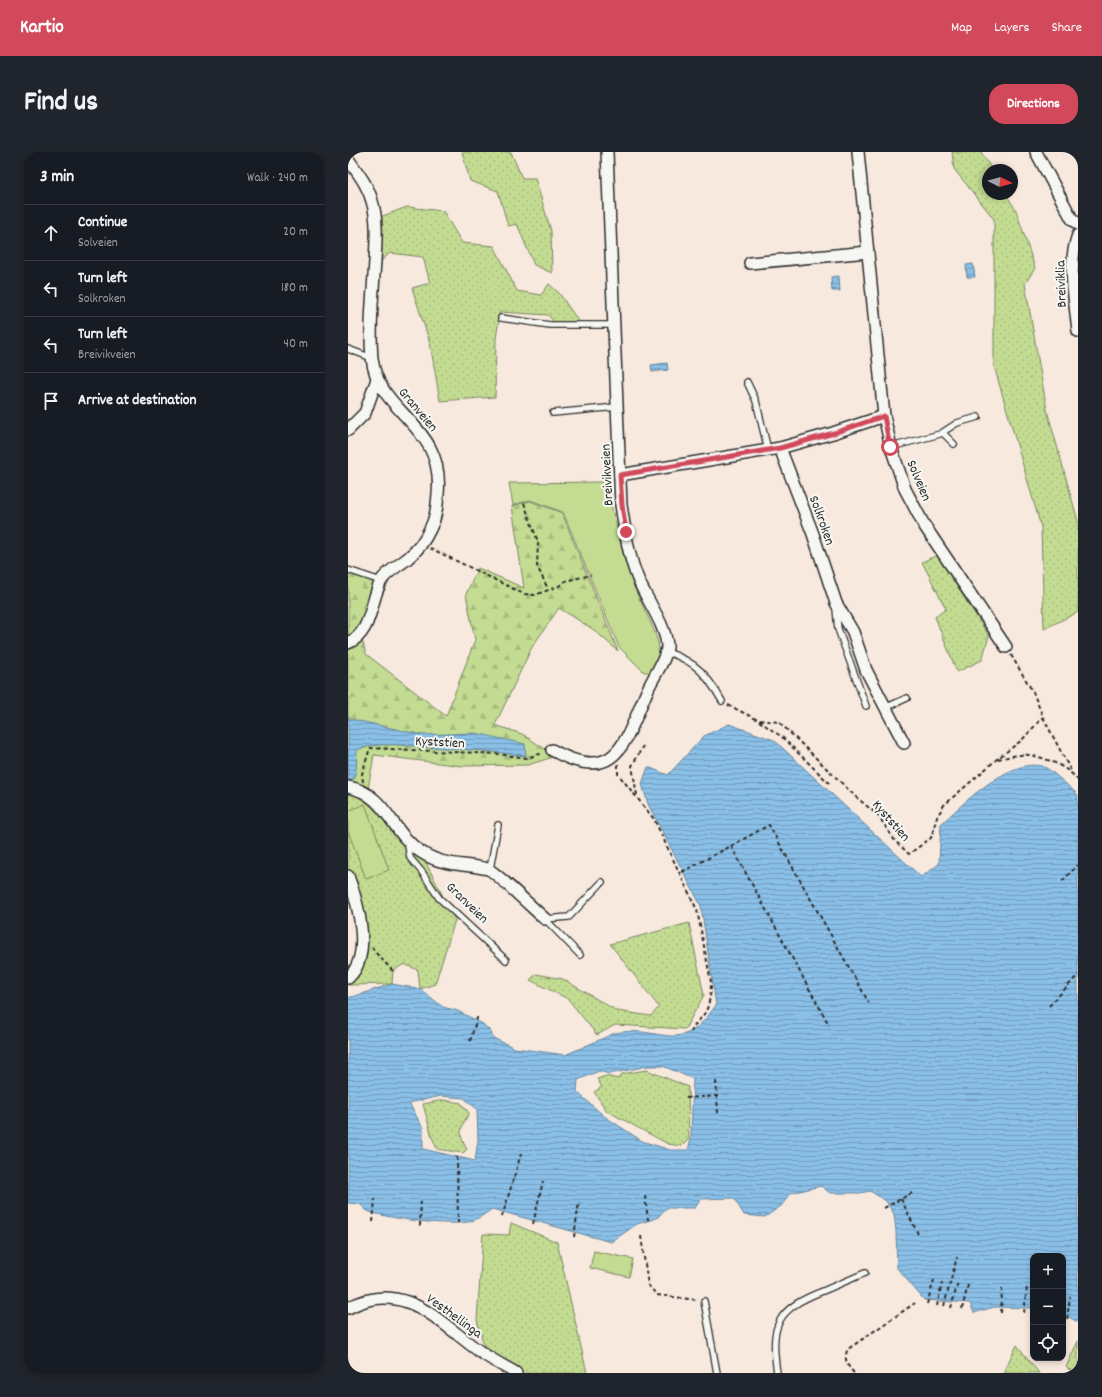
<!DOCTYPE html>
<html lang="en">
<head>
<meta charset="utf-8">
<style>
	:root { --surface:#171b24; --page:#20242c; --text:#f1f3f6; --muted:#9ea1a6; --line:#363941; --accent:#d1495b }
	body { margin:0; font-family:Dekko,sans-serif; background:var(--page); color:var(--text) }
	.controls { position:absolute; right:12px; bottom:12px; display:grid; overflow:hidden; border-radius:8px; box-shadow:0 2px 6px #0003 }
	.controls button { width:36px; height:36px; display:grid; place-items:center; padding:0; border:0; border-bottom:1px solid var(--line); background:var(--surface); color:var(--text); font:20px sans-serif }
	.compass { position:absolute; left:634px; top:12px; width:36px; height:36px; border-radius:50%; background:var(--surface); box-shadow:0 2px 6px #0003; rotate:96deg }
	.stop { position:absolute; width:12px; height:12px; margin:-9px; border:3px solid #d1495b; border-radius:50%; background:#fff }
	.stop.end { background:#d1495b; border-color:#fff; box-shadow:0 1px 4px #0008 }
	.list { margin:0; padding:0; list-style:none }
	h2 { display:flex; justify-content:space-between; align-items:center; height:52px; margin:0; padding:0 16px; font-size:17px }
	h2 small { font-size:13px; font-weight:400; color:var(--muted) }
	.list li { display:grid; grid-template-columns:26px 1fr auto; gap:12px; align-items:center; box-sizing:border-box; height:56px; padding:0 16px; border-top:1px solid var(--line) }
	.list b { display:block; font-size:15px; white-space:nowrap }
	.list p { margin:0; font-size:13px; white-space:nowrap; color:var(--muted) }
	.list em { font-size:13px; font-style:normal; color:var(--muted) }
	.icon { flex:none; width:22px; height:22px; fill:none; stroke:currentColor; stroke-width:2; stroke-linecap:round; stroke-linejoin:round }
	.map { position:relative; flex:none; width:730px; height:1221px; overflow:hidden; border-radius:16px }
	header { display:flex; align-items:center; gap:24px; box-sizing:border-box; height:56px; padding:0 20px; background:var(--accent); color:#fff }
	header strong { font-size:19px }
	nav { display:flex; gap:22px; margin-inline-start:auto; font-size:14px }
	.intro { display:flex; align-items:center; justify-content:space-between; box-sizing:border-box; height:96px; padding:0 24px }
	h1 { margin:0; font-size:28px }
	.button { padding:10px 18px; border-radius:16px; background:var(--accent); color:#fff; font-size:14px; font-weight:700 }
	main { display:flex; gap:24px; padding:0 24px }
	aside { flex:1; background:var(--surface); border-radius:16px; box-shadow:0 2px 6px #0003 }
	.map>svg:first-child { display:block }
	.grass { fill:url(#grass-dots); stroke:#77845e }
	.forest { fill:url(#forest-firs); stroke:#77845e }
	.park { fill:#c3dc92; stroke:#77845e }
	.water { fill:url(#water-rules); stroke:#64849c; fill-rule:evenodd }
	.lines { fill:none; stroke-linecap:round; stroke-linejoin:round }
	.service-casing { stroke:#2b2b2b; stroke-width:8 }
	.minor-casing { stroke:#2b2b2b; stroke-width:14 }
	.path { stroke:#2b2b2b; stroke-width:2; stroke-dasharray:4 3; stroke-linecap:butt }
	.service { stroke:#f6f6f2; stroke-width:5.5 }
	.minor { stroke:#f6f6f2; stroke-width:11 }
	.route { stroke:#d1495b; stroke-width:5 }
	.labels { text-anchor:middle; stroke-width:4; stroke-linejoin:round; paint-order:stroke }
	.street-label { font-size:14px; fill:#2b2b2b; stroke:#f6f6f2 }
</style>
</head>
<body>
<header>
<strong>Kartio</strong>
<nav><a>Map</a><a>Layers</a><a>Share</a></nav>
</header>
<div class="intro"><h1>Find us</h1><a class="button">Directions</a></div>
<main>
<aside>
<h2>3 min<small>Walk · 240 m</small></h2>
<ul class="list">
<li><svg class="icon" aria-label="ahead" viewBox="0 0 24 24"><path d="M12 20V5M6 11l6-6 6 6"/></svg><div><b>Continue</b><p>Solveien</p></div><em>20 m</em></li>
<li><svg class="icon" aria-label="left" viewBox="0 0 24 24"><path d="M17 20v-9H6M10 6l-5 5 5 5"/></svg><div><b>Turn left</b><p>Solkroken</p></div><em>180 m</em></li>
<li><svg class="icon" aria-label="left" viewBox="0 0 24 24"><path d="M17 20v-9H6M10 6l-5 5 5 5"/></svg><div><b>Turn left</b><p>Breivikveien</p></div><em>40 m</em></li>
<li><svg class="icon" aria-label="arrive" viewBox="0 0 24 24"><path d="M6 21V4h12l-3 4 3 4H6"/></svg><div><b>Arrive at destination</b></div></li>
</ul>
</aside>
<div class="map">
<svg width="730" height="1221" viewBox="0 0 730 1221">
	<defs>
		<pattern id="grass-dots" width="8" height="8" patternUnits="userSpaceOnUse"><rect width="8" height="8" fill="#c3dc92"/><path d="M2 2h.1M6 6h.1" fill="none" stroke="#a8bd7e" stroke-width="1.8" stroke-linecap="round"/></pattern>
		<pattern id="forest-firs" width="22" height="20" patternUnits="userSpaceOnUse"><rect width="22" height="20" fill="#c3dc92"/><path d="M5 1l3.5 6h-7zM16 11l3.5 6h-7z" fill="#a8bd7e"/></pattern>
		<pattern id="water-rules" width="6" height="5" patternUnits="userSpaceOnUse"><rect width="6" height="5" fill="#8ac0e8"/><path d="M0 2.5h6" fill="none" stroke="#719cbc"/></pattern>
	</defs>
	<rect width="100%" height="100%" fill="#f8e9de"/>
	<filter id="ink" filterUnits="userSpaceOnUse"><feTurbulence type="fractalNoise" baseFrequency=".025" numOctaves="2"/><feDisplacementMap in="SourceGraphic" scale="8" xChannelSelector="R" yChannelSelector="G"/><feConvolveMatrix kernelMatrix="1 2 1 2 8 2 1 2 1" color-interpolation-filters="sRGB"/></filter>
	<g filter="url(#ink)">
		<g class="grass">
			<polygon points="114,0 163,0 174,26 187,26 203,79 204,121 186,113 169,72 160,74 150,39 122,29"/>
			<polygon points="604,0 633,0 644,18 640,18 640,42 658,42 668,58 687,116 677,132 699,258 730,369 730,460 696,477 693,375 646,214 646,67 606,17"/>
			<polygon points="59,55 95,59 114,91 146,94 169,139 193,143 201,132 211,141 231,170 206,170 200,163 152,160 148,187 147,245 92,249 82,191 64,136 82,131 75,105 42,101 32,110 32,65"/>
			<polygon points="589,403 641,484 634,508 609,520 587,465 598,457 574,410"/>
			<polygon points="0,633 20,637 21,640 70,695 107,768 87,832 72,837 70,818 56,812 45,819 44,832 0,833 0,825 9,807 13,779 0,732"/>
			<polygon points="341,771 356,843 337,877 267,873 249,883 220,847 182,828 188,822 215,827 269,859 303,864 311,855 262,792"/>
			<polygon points="299,918 340,935 341,987 334,994 320,992 259,959 246,940 254,935 249,927 258,924 270,927 274,922"/>
			<path d="M95,948L113,951L121,961C113,976 109,981 119,997L115,1001L89,997L84,985L75,952Z"/>
			<polygon points="163,1071 209,1090 239,1221 178,1221 138,1201 129,1168 135,1082 161,1083"/>
			<polygon points="730,1189 730,1221 726,1221 718,1215"/>
			<polygon points="669,1193 691,1221 655,1221"/>
		</g>
		<polygon class="forest" points="182,349 214,361 270,499 246,478 211,456 184,495 147,573 174,582 208,604 180,613 114,614 26,603 20,637 0,633 0,420 42,428 19,472 12,480 18,502 98,564 127,488 118,442 130,416 176,436 164,354"/>
		<g class="park">
			<path d="M256,330C267,362 272,396 284,429C291,450 305,470 310,491C313,500 309,512 305,520H296L271,495L215,360L182,348L165,353L161,331Z"/>
			<polygon points="17,652 41,718 18,727 0,679 0,659"/>
			<polygon points="246,1099 285,1107 281,1125 242,1116"/>
		</g>
		<g class="water">
			<polygon points="625,112 627,125 619,125 618,113"/>
			<polygon points="491,124 492,139 484,139 483,125"/>
			<polygon points="319,211 320,218 304,220 303,213"/>
			<path d="M0,563L2,567L75,583L127,581L177,592L178,604C145,599 112,597 79,595C56,594 30,589 9,598L8,619L5,628L0,629Z"/>
			<path d="M381,572L426,588L573,725L591,712L593,672C616,651 661,606 694,614C700,615 724,637 730,643V1170L715,1162V1104H685V1156L646,1155L626,1161L622,1151L576,1148L549,1116L548,1079L546,1062L538,1049L522,1039L512,1041H482L473,1034L443,1041L433,1054L417,1065L396,1063L386,1046L353,1047L347,1056H318L309,1066L289,1072L263,1090L144,1057C137,1062 129,1068 120,1070C99,1074 43,1067 22,1060C18,1059 15,1055 12,1052L0,1051V846L44,832L72,837L95,855L110,859L135,872L143,880L145,886L167,896L217,903L267,881C314,872 332,907 368,853L353,754L300,652L294,632L300,615L320,623L356,584ZM300,914H315L345,927L343,986L340,998H322L294,989L256,964L229,940L230,928L251,919L261,922ZM93,944L116,946L129,957L130,988L127,1009L75,997V976L61,951Z"/>
		</g>
		<g class="lines">
			<g class="service-casing">
				<g id="service">
					<polyline points="153,166 202,173 266,173"/>
					<polyline points="0,197 24,206"/>
					<polyline points="399,230 408,249 420,298"/>
					<polyline points="205,261 269,255"/>
					<polyline points="595,281 606,292"/>
					<polyline points="543,295 592,282 609,271 630,265"/>
					<polyline points="0,418 33,429"/>
					<polyline points="488,457 490,477 518,554"/>
					<path d="M319,500C349,510 359,523 374,549"/>
					<polyline points="537,556 559,546"/>
					<polyline points="59,688 62,706 74,720 91,746 158,808"/>
					<polyline points="142,717 150,673"/>
					<polyline points="197,767 221,765 254,730"/>
					<polyline points="197,767 232,803"/>
					<polyline points="356,1149 369,1221"/>
					<path d="M429,1221C422,1173 428,1157 475,1139C489,1133 503,1127 517,1121"/>
				</g>
			</g>
			<g class="minor-casing">
				<g id="minor">
					<polyline points="510,0 536,264 543,295 557,337 576,373 658,495"/>
					<polyline points="688,0 724,67 730,72"/>
					<path d="M0,7C9,20 20,33 24,49C30,68 28,89 27,109C25,141 21,174 24,206C30,263 97,271 90,342C89,354 88,366 82,377C77,388 70,398 60,406C52,413 38,420 33,429C22,450 24,481 0,491"/>
					<path d="M730,83C719,113 727,148 730,179"/>
					<polyline points="402,111 520,100"/>
					<polyline points="0,278 17,261 29,227"/>
					<polyline points="432,296 465,382 488,451 505,480 518,518 556,591"/>
					<polyline points="272,323 432,296 485,281 536,264"/>
					<path d="M204,598C270,635 277,588 300,537C305,525 320,505 319,493C317,472 298,447 290,427C280,403 277,378 273,353L259,0"/>
					<path d="M0,635C39,642 43,681 73,700C96,715 116,711 140,717C145,718 189,760 197,767"/>
					<path d="M0,724C10,751 25,804 0,826"/>
					<path d="M0,1156C53,1127 87,1166 127,1196C140,1206 154,1213 168,1221"/>
				</g>
			</g>
			<g class="path">
				<polyline points="176,351 190,390 189,414 200,437"/>
				<polyline points="82,396 176,442 187,443 211,434 217,429 243,423"/>
				<polyline points="663,503 685,540 695,565 724,621"/>
				<polyline points="380,553 410,568 431,570 509,646 530,663 547,689 561,702 583,686 589,665 596,653 649,607 674,588 695,565"/>
				<polyline points="411,569 434,585 481,631"/>
				<path d="M650,607C660,605 672,602 681,603C699,606 718,614 730,628"/>
				<path d="M270,612V622L306,667L349,758L363,830C363,839 362,850 358,859C354,866 347,871 343,880"/>
				<polyline points="15,630 14,622 22,596 149,602 179,606 195,601"/>
				<polyline points="289,643 284,614 295,594"/>
				<polyline points="383,694 421,673 521,851"/>
				<polyline points="334,720 383,694 481,873"/>
				<polyline points="714,729 730,713"/>
				<polyline points="24,795 27,800 45,819"/>
				<polyline points="701,854 730,823"/>
				<polyline points="122,889 130,863"/>
				<polyline points="368,929 370,961"/>
				<polyline points="338,946 369,944"/>
				<polyline points="109,1005 110,1071"/>
				<polyline points="297,1044 300,1068"/>
				<polyline points="553,1047 570,1082"/>
				<polyline points="536,1056 564,1041"/>
				<polyline points="154,1065 173,1002"/>
				<polyline points="25,1070 27,1047"/>
				<polyline points="185,1072 195,1029"/>
				<polyline points="72,1074 73,1046"/>
				<polyline points="293,1084 300,1133 309,1143 349,1148"/>
				<polyline points="226,1085 231,1050"/>
				<polyline points="579,1152 586,1128"/>
				<polyline points="589,1154 594,1131"/>
				<polyline points="596,1154 609,1105"/>
				<polyline points="603,1156 610,1130"/>
				<polyline points="614,1157 620,1133"/>
				<polyline points="653,1161 654,1135"/>
				<polyline points="676,1161 679,1135"/>
				<polyline points="719,1167 722,1145"/>
				<path d="M506,1221C499,1214 495,1206 500,1197L567,1151"/>
			</g>
			<use href="#service" class="service"/>
			<use href="#minor" class="minor"/>
		</g>
	</g>
	<g class="lines" filter="url(#ink)">
		<polyline class="route" points="278,380 274,353 272,323 432,296 486,281 536,264 542,295"/>
	</g>
	<g class="labels">
		<g class="street-label">
			<text transform="translate(712 132) rotate(-92)" y="5">Breiviklia</text>
			<text transform="translate(71 257) rotate(50)" y="5">Granveien</text>
			<text transform="translate(258 323) rotate(-93)" y="5">Breivikveien</text>
			<text transform="translate(572 328) rotate(67)" y="5">Solveien</text>
			<text transform="translate(475 368) rotate(70)" y="5">Solkroken</text>
			<text transform="translate(92 589) rotate(3)" y="5">Kyststien</text>
			<text transform="translate(544 668) rotate(49)" y="5">Kyststien</text>
			<text transform="translate(120 750) rotate(44)" y="5">Granveien</text>
			<text transform="translate(107 1163) rotate(36)" y="5">Vesthellinga</text>
		</g>
	</g>
</svg>
<div class="controls">
<button>+</button>
<button>−</button>
<button><svg class="icon" aria-label="locate" viewBox="0 0 24 24"><circle cx="12" cy="12" r="6"/><path d="M12 2v4M12 18v4M2 12h4M18 12h4"/></svg></button>
</div>
<svg class="compass" viewBox="-18 -18 36 36"><path d="M0-13l5 13h-10z" fill="#e53935"/><path d="M0 13l5-13h-10z" fill="#9ea1a6"/></svg>
<div class="stop" style="left:542px;top:295px"></div>
<div class="stop end" style="left:278px;top:380px"></div>
</div>
</main>
</body>
</html>
